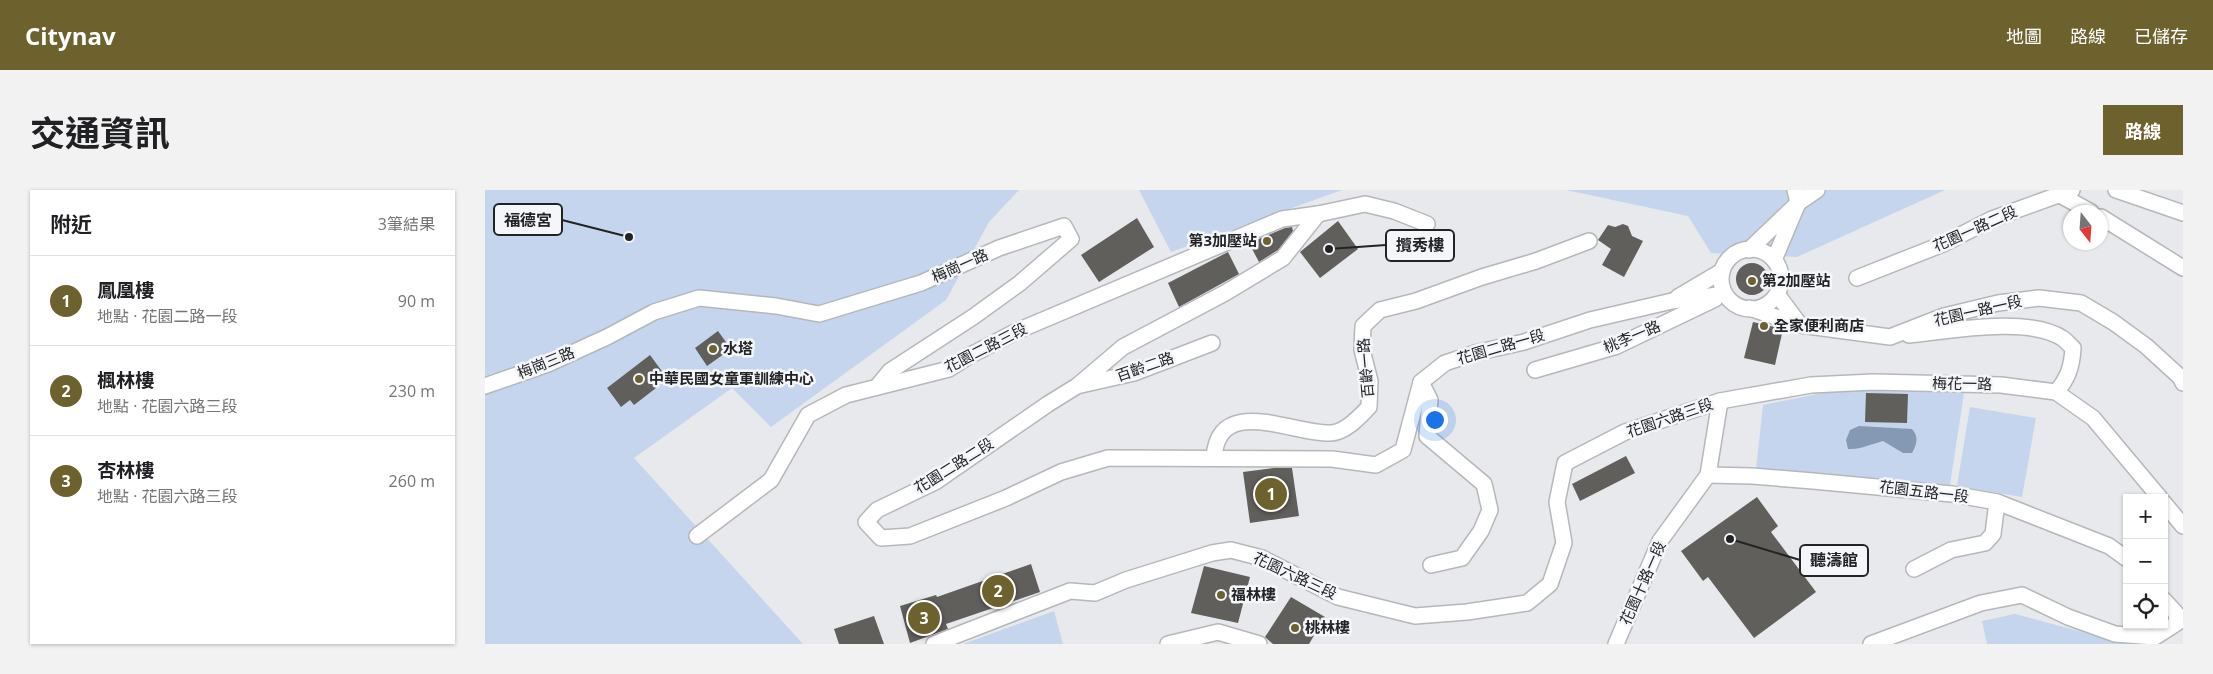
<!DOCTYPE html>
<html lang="zh-TW">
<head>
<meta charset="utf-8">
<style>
	:root { --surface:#fff; --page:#f2f2f2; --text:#202124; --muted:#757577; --line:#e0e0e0; --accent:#6d622e }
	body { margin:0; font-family:"Open Sans","Noto Sans TC",sans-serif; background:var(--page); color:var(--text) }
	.controls { position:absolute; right:15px; bottom:15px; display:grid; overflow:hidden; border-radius:0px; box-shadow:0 1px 4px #0004 }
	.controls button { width:45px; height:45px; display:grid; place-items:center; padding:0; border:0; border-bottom:1px solid var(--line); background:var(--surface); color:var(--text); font:25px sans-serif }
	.compass { position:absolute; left:1578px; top:15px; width:45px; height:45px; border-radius:50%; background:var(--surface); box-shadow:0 1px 4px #0004; rotate:163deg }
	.you { position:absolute; left:949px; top:229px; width:18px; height:18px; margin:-12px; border:4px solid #fff; border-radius:50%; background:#1a73e8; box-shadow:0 0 0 8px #1a73e833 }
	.badge { display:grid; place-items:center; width:32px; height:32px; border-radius:50%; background:var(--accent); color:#fff; font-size:16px; font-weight:700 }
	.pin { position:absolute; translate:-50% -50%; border:2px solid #fff; box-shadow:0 1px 5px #0006 }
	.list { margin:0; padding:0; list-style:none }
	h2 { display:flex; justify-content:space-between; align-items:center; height:65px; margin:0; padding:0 20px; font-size:21px }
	h2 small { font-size:16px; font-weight:400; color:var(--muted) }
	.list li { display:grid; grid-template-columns:32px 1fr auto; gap:15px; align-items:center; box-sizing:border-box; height:90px; padding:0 20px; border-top:1px solid var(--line) }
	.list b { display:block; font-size:19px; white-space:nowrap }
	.list p { margin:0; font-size:16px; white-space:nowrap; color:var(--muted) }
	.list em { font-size:16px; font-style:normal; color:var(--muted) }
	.icon { flex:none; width:28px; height:28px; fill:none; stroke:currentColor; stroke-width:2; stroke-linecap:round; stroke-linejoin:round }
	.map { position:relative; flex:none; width:1698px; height:454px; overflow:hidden; border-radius:0px }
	header { display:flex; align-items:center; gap:30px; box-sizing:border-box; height:70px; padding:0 25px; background:var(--accent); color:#fff }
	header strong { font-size:24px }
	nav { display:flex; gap:28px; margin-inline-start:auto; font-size:18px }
	.intro { display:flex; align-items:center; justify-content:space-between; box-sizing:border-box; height:120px; padding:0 30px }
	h1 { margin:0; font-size:35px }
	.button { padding:12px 22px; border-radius:0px; background:var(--accent); color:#fff; font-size:18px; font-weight:700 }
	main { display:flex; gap:30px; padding:0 30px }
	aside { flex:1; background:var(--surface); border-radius:0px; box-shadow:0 1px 4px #0004 }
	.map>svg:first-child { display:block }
	.green { fill:#c5d5ed }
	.water { fill:#8598b4 }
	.building { fill:#605f5c }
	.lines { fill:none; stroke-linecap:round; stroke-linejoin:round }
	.minor-casing { stroke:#b5b7ba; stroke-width:18 }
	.minor { stroke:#fff; stroke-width:15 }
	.poi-dot { fill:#6d622e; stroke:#f4f6fa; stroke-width:2 }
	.labels { text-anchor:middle; stroke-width:5; stroke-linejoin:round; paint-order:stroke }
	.street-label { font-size:15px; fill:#222324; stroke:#f4f6fa }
	.poi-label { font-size:15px; font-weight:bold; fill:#222324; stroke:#f4f6fa; text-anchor:start }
	.leader { fill:none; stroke:#222324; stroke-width:2 }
	.callout-dot { fill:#222324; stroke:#f4f6fa; stroke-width:2 }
	.callout { fill:#f4f6fa; stroke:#222324; stroke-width:2 }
	.callout-label { font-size:16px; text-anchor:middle; font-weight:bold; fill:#222324 }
</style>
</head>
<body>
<header>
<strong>Citynav</strong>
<nav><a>地圖</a><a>路線</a><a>已儲存</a></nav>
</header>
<div class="intro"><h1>交通資訊</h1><a class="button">路線</a></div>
<main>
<aside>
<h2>附近<small>3筆結果</small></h2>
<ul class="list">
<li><span class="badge">1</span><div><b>鳳凰樓</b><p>地點 · 花園二路一段</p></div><em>90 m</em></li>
<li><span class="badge">2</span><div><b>楓林樓</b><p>地點 · 花園六路三段</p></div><em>230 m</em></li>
<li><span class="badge">3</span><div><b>杏林樓</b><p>地點 · 花園六路三段</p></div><em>260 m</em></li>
</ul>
</aside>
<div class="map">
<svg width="1698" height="454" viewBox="0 0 1698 454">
	<rect width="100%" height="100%" fill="#e7e9ec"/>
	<g class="green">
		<polygon points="0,0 534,0 504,32 461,110 286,237 247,198 149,268 318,454 0,454"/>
		<polygon points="654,0 857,0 686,62"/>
		<polygon points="1081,0 1460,0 1312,67 1226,63 1203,26"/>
		<polygon points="1352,200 1479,203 1465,295 1271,279 1278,215"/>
		<polygon points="1485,217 1551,228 1537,307 1472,296"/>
		<polygon points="569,421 578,454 478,454"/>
		<polygon points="1530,424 1642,454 1502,454 1497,431"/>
	</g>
	<path class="water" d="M1374,236L1427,239C1434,247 1432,254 1427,263H1418L1398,251C1386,254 1375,260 1363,259L1361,250L1365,240Z"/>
	<g class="building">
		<polygon points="652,28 669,57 614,92 596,65"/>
		<polygon points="853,31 873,59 835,88 815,62"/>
		<polygon points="1138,34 1143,36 1147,46 1158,51 1139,87 1117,75 1126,59 1113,50 1123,35 1130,37"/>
		<polygon points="807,37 808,41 793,60 774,72 764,53 800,38"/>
		<polygon points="743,62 754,84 694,117 683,93"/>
		<circle cx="1267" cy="89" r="16"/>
		<polygon points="1268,132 1298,139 1290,175 1259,168"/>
		<polygon points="233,141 246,159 222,176 210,158"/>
		<polygon points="165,165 179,184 168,193 171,198 149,215 145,210 136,217 122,198"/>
		<polygon points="1381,203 1423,204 1422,233 1380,232"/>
		<polygon points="1141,266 1150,283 1095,311 1087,294"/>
		<polygon points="789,278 807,278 814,326 765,333 758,282"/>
		<polygon points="1272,307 1293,336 1286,342 1331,402 1269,448 1223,387 1218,391 1196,361"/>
		<polygon points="546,374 555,402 461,434 463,439 425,453 415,416 451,405 452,407"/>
		<polygon points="719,376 765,387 753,433 706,423"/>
		<polygon points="806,407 840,427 824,454 788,454 780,447"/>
		<polygon points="389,426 399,454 354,454 349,439"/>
	</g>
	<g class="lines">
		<g class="minor-casing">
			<g id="minor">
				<polyline points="1631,0 1698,23"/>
				<polyline points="1575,5 1606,22"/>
				<polyline points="833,24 798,68 740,103 638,157 592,196 563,214 450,292 392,320 381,332 396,348 425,346 521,308 576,282 623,268 847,269 891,275 918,260 936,192 960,173 990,163 1039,152 1105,130 1187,111 1240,104"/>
				<polyline points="1616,27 1698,78"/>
				<circle cx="1266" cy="89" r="30"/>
				<polyline points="1264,60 1313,13 1332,0"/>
				<polyline points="1289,70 1313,13 1310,0"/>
				<polyline points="1372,88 1458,54 1507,29 1587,0"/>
				<polyline points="1292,104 1315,135"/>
				<polyline points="1193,107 1237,81"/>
				<polyline points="1264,118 1315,135 1405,147 1459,126 1513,113 1554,108 1596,113 1628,132 1661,156 1695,187 1698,193"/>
				<path d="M1424,145C1464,141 1543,126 1577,148C1581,150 1584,155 1588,158C1587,176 1583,189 1571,202"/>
				<polyline points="1050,180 1132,156 1230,109"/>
				<polyline points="936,192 945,210 942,246 999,294 1005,320 996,341 977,368 946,375"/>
				<polyline points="596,195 649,183 727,153"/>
				<polyline points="0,196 63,174 122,147 169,122 214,108 291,116 334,124 436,93 514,58 579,36 586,49 535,93 488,127 405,181 392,197"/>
				<path d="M729,268C733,203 809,245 846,243C861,242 874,227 884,217L885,191L877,160L878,136L895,120L931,111L997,87L1051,71L1104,51"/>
				<polyline points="1223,285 1267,286 1328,291 1467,304 1512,312 1624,356 1642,369"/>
				<polyline points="1679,313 1698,336"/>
				<polyline points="212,346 286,290 323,225 361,205 464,179 484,166 532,141 797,29 833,24 880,14 909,21 942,34"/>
				<polyline points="1429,379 1466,360 1500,353 1508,344 1512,312"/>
				<polyline points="449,454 585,401 610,403 641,390 727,363 746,360 777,368 853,407 930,426 982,422 1042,413 1065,394 1079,353 1072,312 1080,273 1140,242 1235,211 1326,195 1388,192 1516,195 1571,202 1608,228 1675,308"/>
				<polyline points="683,454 733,442 774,454"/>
				<polyline points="1131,454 1175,351 1223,285 1235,211"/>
				<polyline points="1386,454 1496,413 1537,405 1583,427 1630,444 1670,447 1692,433 1691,423 1679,410"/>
			</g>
		</g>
		<use href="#minor" class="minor"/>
	</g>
	<g class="poi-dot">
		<circle cx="782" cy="51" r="5"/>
		<circle cx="1267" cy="91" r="5"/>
		<circle cx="1279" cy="136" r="5"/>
		<circle cx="228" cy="159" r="5"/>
		<circle cx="154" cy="189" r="5"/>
		<circle cx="736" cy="405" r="5"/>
		<circle cx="810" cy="438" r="5"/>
	</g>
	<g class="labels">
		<g class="street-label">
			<text transform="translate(1490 39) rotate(-24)" y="5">花園一路二段</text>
			<text transform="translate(475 76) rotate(-24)" y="5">梅崗一路</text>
			<text transform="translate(1493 121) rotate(-13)" y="5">花園一路一段</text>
			<text transform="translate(1147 147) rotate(-23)" y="5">桃李一路</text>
			<text transform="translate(1016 157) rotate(-16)" y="5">花園二路一段</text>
			<text transform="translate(501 158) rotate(-27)" y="5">花園二路三段</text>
			<text transform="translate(61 173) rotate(-22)" y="5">梅崗三路</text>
			<text transform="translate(660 177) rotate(-19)" y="5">百齡二路</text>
			<text transform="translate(881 178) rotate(-95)" y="5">百齡一路</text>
			<text transform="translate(1477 194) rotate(1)" y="5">梅花一路</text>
			<text transform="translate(1185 228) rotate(-19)" y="5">花園六路三段</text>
			<text transform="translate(469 276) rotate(-32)" y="5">花園二路二段</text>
			<text transform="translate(1439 302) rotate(7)" y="5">花園五路一段</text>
			<text transform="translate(810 386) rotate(25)" y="5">花園六路三段</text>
			<text transform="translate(1158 393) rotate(-66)" y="5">花園十路一段</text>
		</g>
		<g class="poi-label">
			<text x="772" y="56" text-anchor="end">第3加壓站</text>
			<text x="1277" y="96">第2加壓站</text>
			<text x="1289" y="141">全家便利商店</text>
			<text x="238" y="164">水塔</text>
			<text x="164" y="194">中華民國女童軍訓練中心</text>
			<text x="746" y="410">福林樓</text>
			<text x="820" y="443">桃林樓</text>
		</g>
	</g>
	<path class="leader" d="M144 47L77 30M844 59L901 55M1245 349L1315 370"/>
	<g class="callout-dot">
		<circle cx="144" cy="47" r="5"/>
		<circle cx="844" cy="59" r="5"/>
		<circle cx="1245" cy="349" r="5"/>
	</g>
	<g class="callout">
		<rect x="9" y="14" width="68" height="31" rx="5"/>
		<rect x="901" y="40" width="68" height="31" rx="5"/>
		<rect x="1315" y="355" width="68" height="31" rx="5"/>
	</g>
	<g class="callout-label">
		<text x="43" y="36">福德宮</text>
		<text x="935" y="61">攬秀樓</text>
		<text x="1349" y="376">聽濤館</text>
	</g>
</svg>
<div class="controls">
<button>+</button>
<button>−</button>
<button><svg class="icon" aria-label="locate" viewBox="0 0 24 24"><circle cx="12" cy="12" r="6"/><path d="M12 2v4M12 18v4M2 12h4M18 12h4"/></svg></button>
</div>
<svg class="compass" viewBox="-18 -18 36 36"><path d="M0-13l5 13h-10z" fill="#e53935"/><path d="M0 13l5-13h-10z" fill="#757577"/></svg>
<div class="you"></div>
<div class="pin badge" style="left:786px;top:304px">1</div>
<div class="pin badge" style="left:513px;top:401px">2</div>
<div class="pin badge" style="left:439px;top:428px">3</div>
</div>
</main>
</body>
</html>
